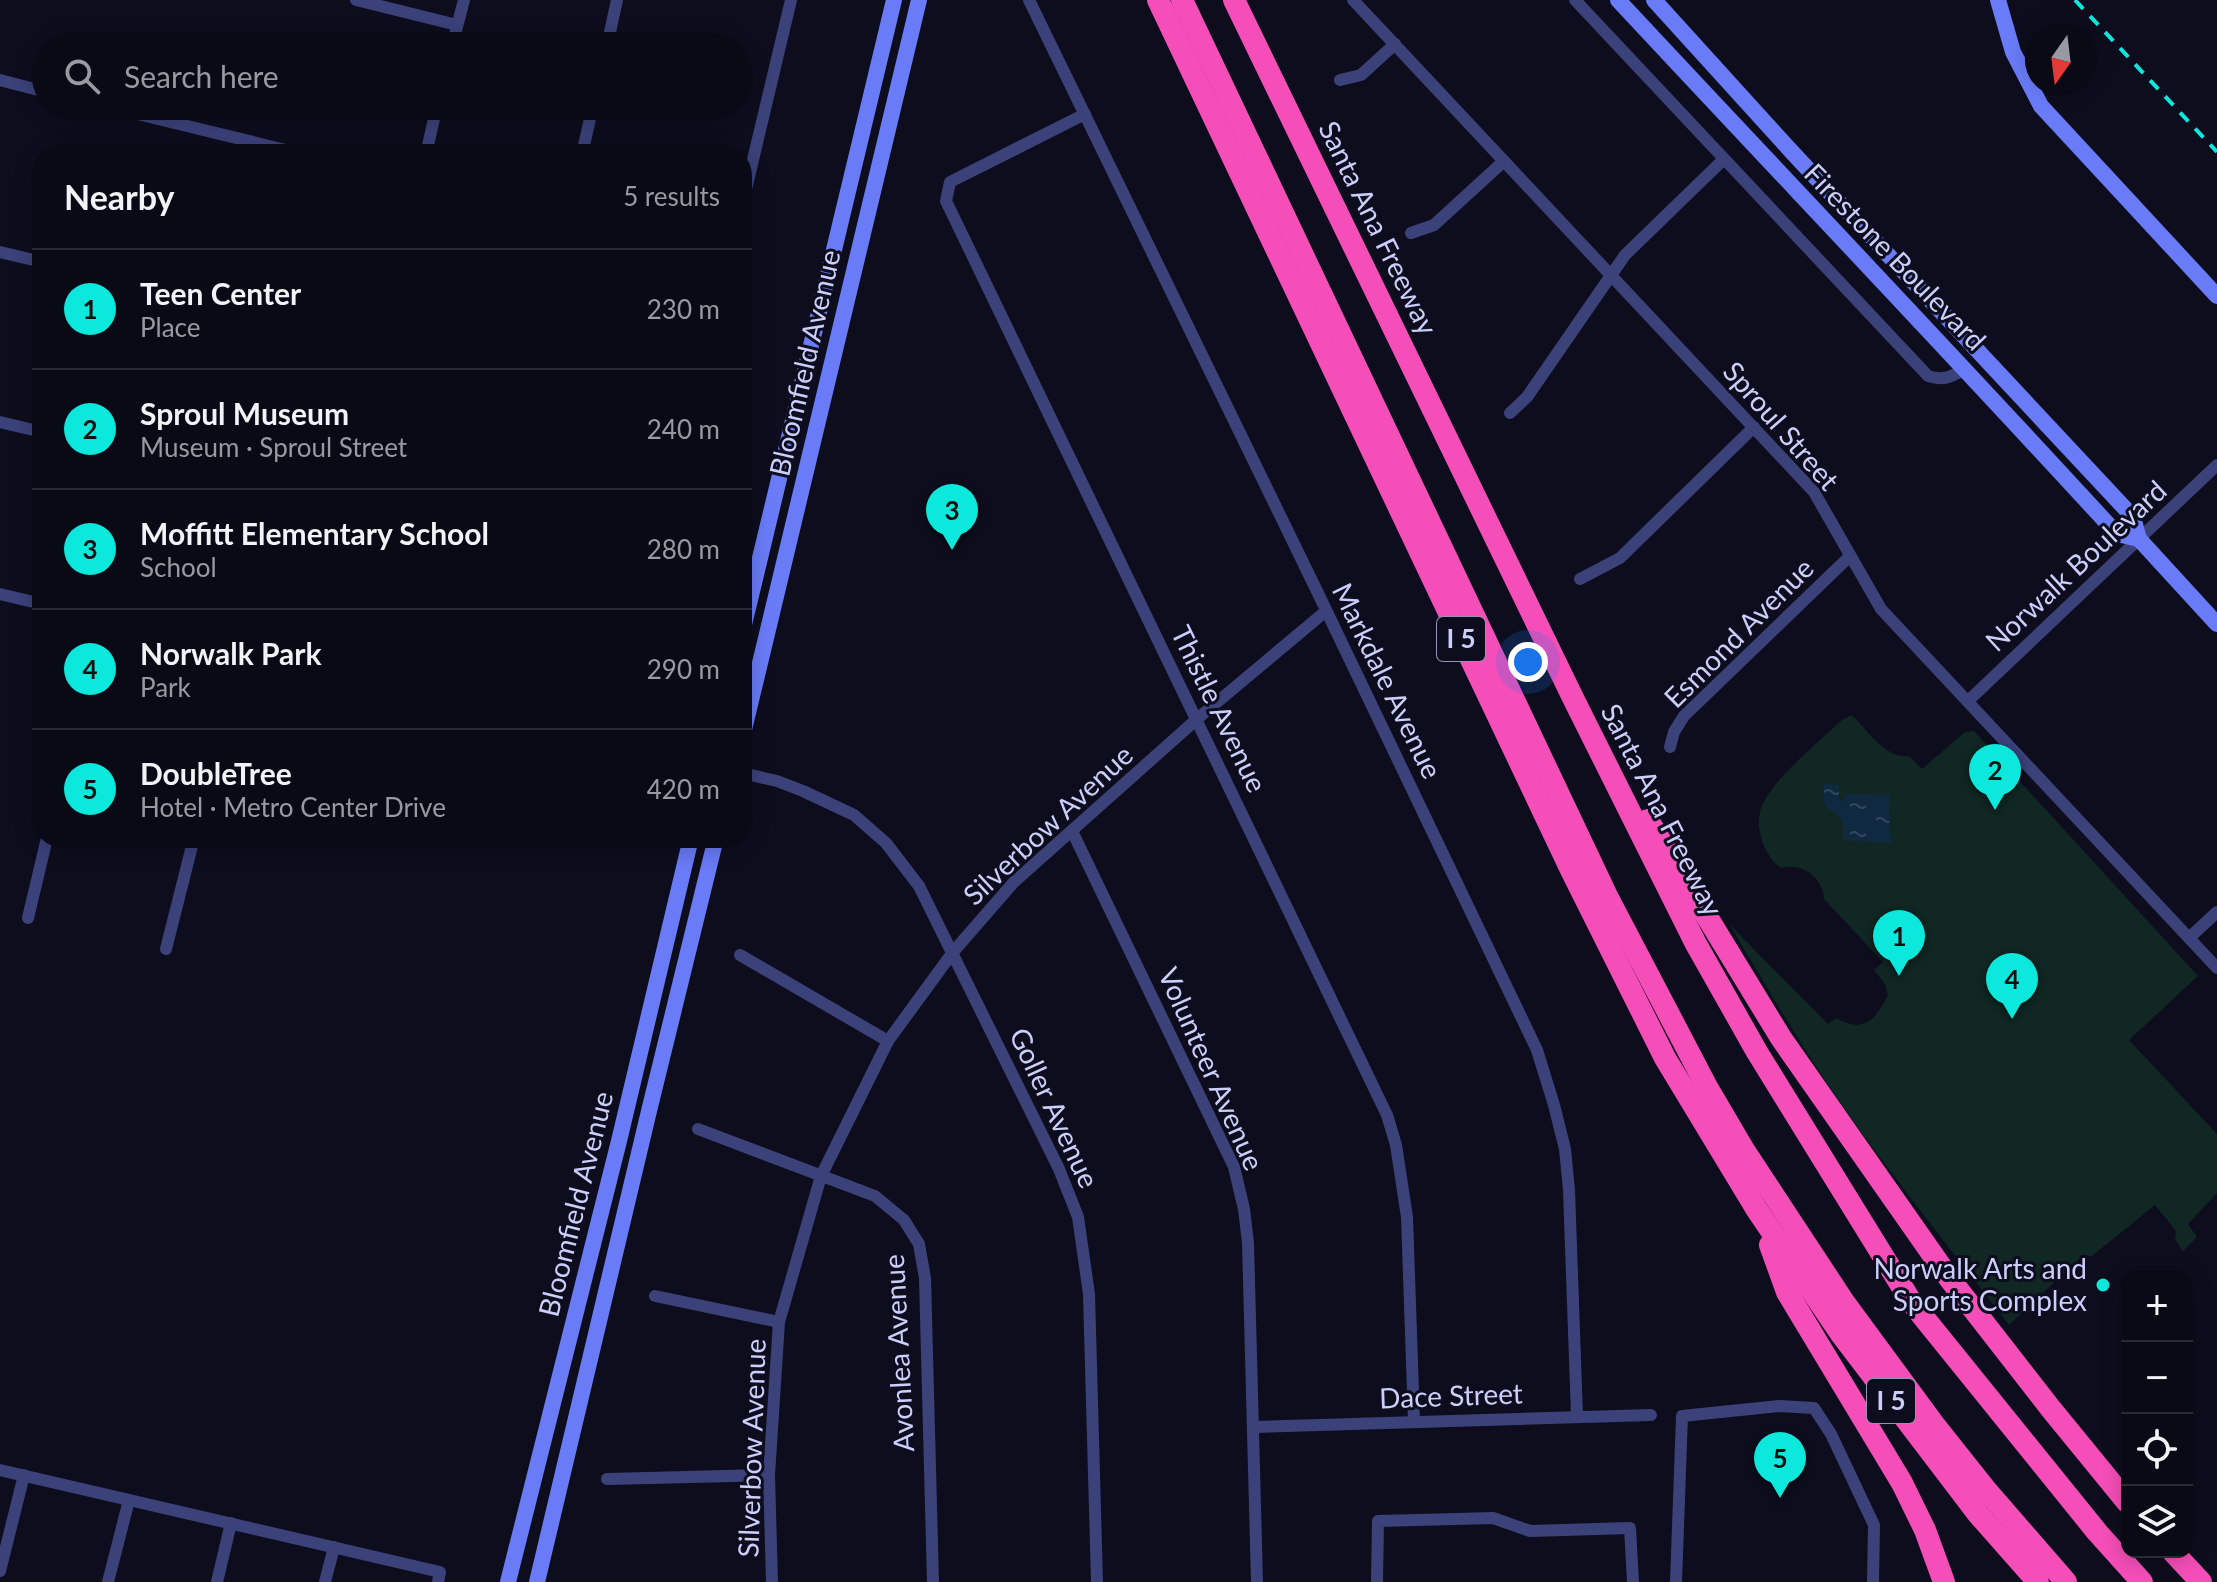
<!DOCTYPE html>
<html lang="en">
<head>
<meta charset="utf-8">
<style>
	:root { --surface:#0a0a16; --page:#181823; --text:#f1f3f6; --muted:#999aa1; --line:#2a2b35; --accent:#0de8dc }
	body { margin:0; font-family:Lato,sans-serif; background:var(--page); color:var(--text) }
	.controls { position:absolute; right:24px; bottom:24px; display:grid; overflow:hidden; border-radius:16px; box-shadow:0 4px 20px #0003 }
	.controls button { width:72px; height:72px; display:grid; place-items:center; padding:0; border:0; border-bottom:2px solid var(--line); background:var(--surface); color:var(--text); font:40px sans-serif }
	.compass { position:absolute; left:2025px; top:24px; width:72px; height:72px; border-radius:50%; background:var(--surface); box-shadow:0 4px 20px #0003; rotate:194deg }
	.you { position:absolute; left:1528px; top:662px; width:28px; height:28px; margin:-20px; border:6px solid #fff; border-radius:50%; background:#1a73e8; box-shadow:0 0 0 12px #1a73e833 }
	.badge { display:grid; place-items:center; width:52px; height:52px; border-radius:50%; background:var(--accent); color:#111; font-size:26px; font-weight:700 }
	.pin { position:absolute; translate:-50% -66px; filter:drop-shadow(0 2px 4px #0008) }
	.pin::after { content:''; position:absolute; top:42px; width:28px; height:24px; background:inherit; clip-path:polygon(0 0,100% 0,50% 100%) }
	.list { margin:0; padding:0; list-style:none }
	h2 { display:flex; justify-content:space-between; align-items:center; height:104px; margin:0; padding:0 32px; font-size:34px }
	h2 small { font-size:26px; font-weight:400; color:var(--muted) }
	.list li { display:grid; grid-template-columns:52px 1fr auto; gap:24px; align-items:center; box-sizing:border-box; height:120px; padding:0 32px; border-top:2px solid var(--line) }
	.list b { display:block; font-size:30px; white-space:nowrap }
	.list p { margin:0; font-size:26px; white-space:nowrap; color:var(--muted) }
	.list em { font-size:26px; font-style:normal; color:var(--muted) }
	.icon { flex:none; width:44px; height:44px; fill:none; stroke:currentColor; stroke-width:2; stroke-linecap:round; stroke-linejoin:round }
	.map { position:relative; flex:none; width:2217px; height:1582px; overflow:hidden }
	.search { position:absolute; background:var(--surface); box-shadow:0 4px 20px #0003; left:32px; top:32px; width:720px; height:88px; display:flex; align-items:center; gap:20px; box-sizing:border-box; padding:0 28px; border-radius:44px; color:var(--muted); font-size:30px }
	.panel { position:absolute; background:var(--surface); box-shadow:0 4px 20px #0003; left:32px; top:144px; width:720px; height:704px; border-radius:32px }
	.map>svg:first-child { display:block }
	.green { fill:#102723 }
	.water { fill:url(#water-ripples) }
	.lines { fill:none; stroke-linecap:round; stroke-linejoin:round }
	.street { stroke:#3b427a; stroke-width:12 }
	.secondary { stroke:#697bf7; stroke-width:16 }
	.highway { stroke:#f54eb8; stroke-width:22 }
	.rail { stroke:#0de8dc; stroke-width:4; stroke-dasharray:12 10; stroke-linecap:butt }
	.poi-dot { fill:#0de8dc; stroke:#0d0d1d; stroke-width:3 }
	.labels { text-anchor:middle; stroke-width:6; stroke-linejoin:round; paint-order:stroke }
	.shield { fill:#0d0d1d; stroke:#9394b9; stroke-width:2 }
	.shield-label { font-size:26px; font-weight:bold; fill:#cccefc }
	.street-label { font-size:28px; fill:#cccefc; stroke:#0d0d1d }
	.poi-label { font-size:28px; fill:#cccefc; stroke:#0d0d1d; text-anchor:end }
</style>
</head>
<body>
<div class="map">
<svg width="2217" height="1582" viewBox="0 0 2217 1582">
	<defs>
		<pattern id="water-ripples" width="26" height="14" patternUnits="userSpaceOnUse" patternTransform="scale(2)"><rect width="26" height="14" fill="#0e2940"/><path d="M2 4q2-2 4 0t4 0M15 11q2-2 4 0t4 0" fill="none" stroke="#30475c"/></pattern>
	</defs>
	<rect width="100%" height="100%" fill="#0d0d1d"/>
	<path class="green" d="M1849,716H1853C1868,731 1886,759 1909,756L1922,769L1965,732L1974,731L2198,976L2129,1040L2217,1134V1193L2188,1224L2197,1237L2183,1251L2175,1240L2176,1231L2155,1205L2092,1256H2082L2009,1325C1947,1244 1882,1165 1825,1080C1791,1029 1760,976 1729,924L1828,1024L1836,1018C1864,1034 1876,1019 1888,995L1885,984L1874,970L1883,962L1824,899C1823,878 1803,862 1781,868C1771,861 1764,849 1761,837C1759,829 1758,821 1760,812C1766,784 1820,741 1842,720Z"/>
	<polygon class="water" points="1824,784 1839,785 1839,801 1845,801 1845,794 1890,795 1889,835 1891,836 1891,843 1843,840 1843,823 1841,818 1827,808 1824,802"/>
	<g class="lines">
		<g class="street">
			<polyline points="356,0 457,25"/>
			<polyline points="1029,0 1315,587 1537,1050 1554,1105 1565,1149 1569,1190 1577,1416"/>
			<polyline points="1353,0 1814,492 1881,609 2217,968"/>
			<path d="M1575,0L1928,376C1944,381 1951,377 1965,369"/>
			<polyline points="452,46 464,0"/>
			<polyline points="607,46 617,0"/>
			<polyline points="0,80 46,92"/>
			<polyline points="1340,80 1361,75 1395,44"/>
			<polyline points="105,106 302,154"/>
			<polyline points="1085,114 950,182 946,201 1387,1115 1396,1145 1407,1217 1414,1421"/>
			<polyline points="426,154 437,106"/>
			<polyline points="582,154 593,106"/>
			<polyline points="742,206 791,0"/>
			<polyline points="1411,233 1434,225 1504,161"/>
			<polyline points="0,252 42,262"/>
			<polyline points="1510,413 1527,397 1625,255 1724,159"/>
			<polyline points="0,422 42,432"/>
			<polyline points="1580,579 1620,558 1754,427"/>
			<polyline points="0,594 42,604"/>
			<polyline points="1968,701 2217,465"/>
			<polyline points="1670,747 1674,732 1684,716 1849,557"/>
			<polyline points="742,773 777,781 803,791 854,815 886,843 919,886 1059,1169 1078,1217 1089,1294 1097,1582"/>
			<polyline points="1072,831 1234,1167 1244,1209 1248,1243 1257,1582"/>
			<polyline points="28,918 47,838"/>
			<polyline points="2189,938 2217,912"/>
			<polyline points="166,949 194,838"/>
			<polyline points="740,955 888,1041"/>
			<polyline points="698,1129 875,1196 904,1220 919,1244 925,1278 933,1582"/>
			<polyline points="655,1296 779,1322"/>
			<polyline points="1253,1427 1651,1415"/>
			<polyline points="0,1470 440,1572 438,1582"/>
			<polyline points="607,1479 769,1475"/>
			<polyline points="0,1571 24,1475"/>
			<polyline points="108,1582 129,1500"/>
			<polyline points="217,1582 231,1523"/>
			<polyline points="325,1582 334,1547"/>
			<polyline points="772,1582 769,1475 779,1322 821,1176 888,1041 953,952 1014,882 1197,719 1326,611"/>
			<polyline points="1377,1582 1378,1521 1493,1518 1530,1531 1630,1528 1633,1582"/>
			<polyline points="1676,1582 1682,1416 1779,1406 1814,1408 1831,1434 1874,1525 1873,1582"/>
		</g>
		<g class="secondary">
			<path d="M1618,0C1784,178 1952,354 2117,534L2139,539"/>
			<polyline points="1654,0 1791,151 2133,517 2139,539 2217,624"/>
			<polyline points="1998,0 2013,52 2041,106 2217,296"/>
			<polyline points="742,633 894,0"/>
			<polyline points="742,738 919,0"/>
			<polyline points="508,1582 619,1141 691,838"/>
			<polyline points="537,1582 649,1111 716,838"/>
		</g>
		<g class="highway">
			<polyline points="1158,0 1571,870 1665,1058 1757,1210 1841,1334 1978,1514 2038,1582"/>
			<polyline points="1182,0 1607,896 1707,1087 1744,1150 1844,1302 1933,1423 1987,1491 2066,1582"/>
			<polyline points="1234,0 1574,700 1696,944 1757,1052 1912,1303 2097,1532 2142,1582"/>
			<polyline points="1648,820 1781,1038 1949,1278 2051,1409 2127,1502"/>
			<polyline points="1770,1245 1787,1292 1902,1483 1925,1530 1944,1582"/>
			<polyline points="2173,1552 2201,1582"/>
		</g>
		<polyline class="rail" points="2075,0 2217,152"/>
	</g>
	<circle class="poi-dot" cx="2103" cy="1285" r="8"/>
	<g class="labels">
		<g class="shield">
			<rect x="1437" y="617" width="48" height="44" rx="6"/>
			<rect x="1867" y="1379" width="48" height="44" rx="6"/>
		</g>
		<g class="shield-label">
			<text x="1461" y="648">I 5</text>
			<text x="1891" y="1410">I 5</text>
		</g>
		<g class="street-label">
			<text transform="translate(1378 228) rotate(64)" y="10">Santa Ana Freeway</text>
			<text transform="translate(1895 257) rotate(46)" y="10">Firestone Boulevard</text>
			<text transform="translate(805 363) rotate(-77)" y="10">Bloomfield Avenue</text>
			<text transform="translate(1781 426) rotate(49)" y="10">Sproul Street</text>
			<text transform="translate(2076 566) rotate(-43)" y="10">Norwalk Boulevard</text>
			<text transform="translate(1739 633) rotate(-45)" y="10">Esmond Avenue</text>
			<text transform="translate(1387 681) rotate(64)" y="10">Markdale Avenue</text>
			<text transform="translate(1219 709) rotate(64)" y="10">Thistle Avenue</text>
			<text transform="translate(1662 810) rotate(63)" y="10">Santa Ana Freeway</text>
			<text transform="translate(1048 825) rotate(-43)" y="10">Silverbow Avenue</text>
			<text transform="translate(1211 1069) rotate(66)" y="10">Volunteer Avenue</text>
			<text transform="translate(1054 1108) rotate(65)" y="10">Goller Avenue</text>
			<text transform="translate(576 1204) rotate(-76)" y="10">Bloomfield Avenue</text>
			<text transform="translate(899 1353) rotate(-93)" y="10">Avonlea Avenue</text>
			<text transform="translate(1451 1396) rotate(-2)" y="10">Dace Street</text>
			<text transform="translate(752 1448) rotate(-88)" y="10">Silverbow Avenue</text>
		</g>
		<g class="poi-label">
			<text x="2087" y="1279">Norwalk Arts and<tspan x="2087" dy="32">Sports Complex</tspan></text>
		</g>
	</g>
</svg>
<div class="controls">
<button>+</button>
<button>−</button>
<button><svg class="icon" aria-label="locate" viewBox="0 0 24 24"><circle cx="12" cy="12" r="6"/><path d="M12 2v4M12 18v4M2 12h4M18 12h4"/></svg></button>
<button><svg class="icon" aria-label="layers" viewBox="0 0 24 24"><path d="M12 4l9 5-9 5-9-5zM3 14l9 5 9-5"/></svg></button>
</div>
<svg class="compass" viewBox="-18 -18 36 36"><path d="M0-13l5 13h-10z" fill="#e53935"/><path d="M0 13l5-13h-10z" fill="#999aa1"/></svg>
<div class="you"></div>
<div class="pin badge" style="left:1899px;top:976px">1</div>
<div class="pin badge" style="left:1995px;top:810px">2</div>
<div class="pin badge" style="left:952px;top:550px">3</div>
<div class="pin badge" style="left:2012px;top:1019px">4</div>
<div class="pin badge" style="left:1780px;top:1498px">5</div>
<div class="search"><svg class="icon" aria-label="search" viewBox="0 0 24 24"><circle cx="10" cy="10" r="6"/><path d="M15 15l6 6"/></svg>Search here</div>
<section class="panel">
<h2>Nearby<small>5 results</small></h2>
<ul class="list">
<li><span class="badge">1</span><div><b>Teen Center</b><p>Place</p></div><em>230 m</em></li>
<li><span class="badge">2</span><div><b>Sproul Museum</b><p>Museum · Sproul Street</p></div><em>240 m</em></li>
<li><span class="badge">3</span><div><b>Moffitt Elementary School</b><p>School</p></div><em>280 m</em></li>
<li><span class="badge">4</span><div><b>Norwalk Park</b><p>Park</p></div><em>290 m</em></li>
<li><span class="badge">5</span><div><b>DoubleTree</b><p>Hotel · Metro Center Drive</p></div><em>420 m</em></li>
</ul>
</section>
</div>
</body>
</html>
